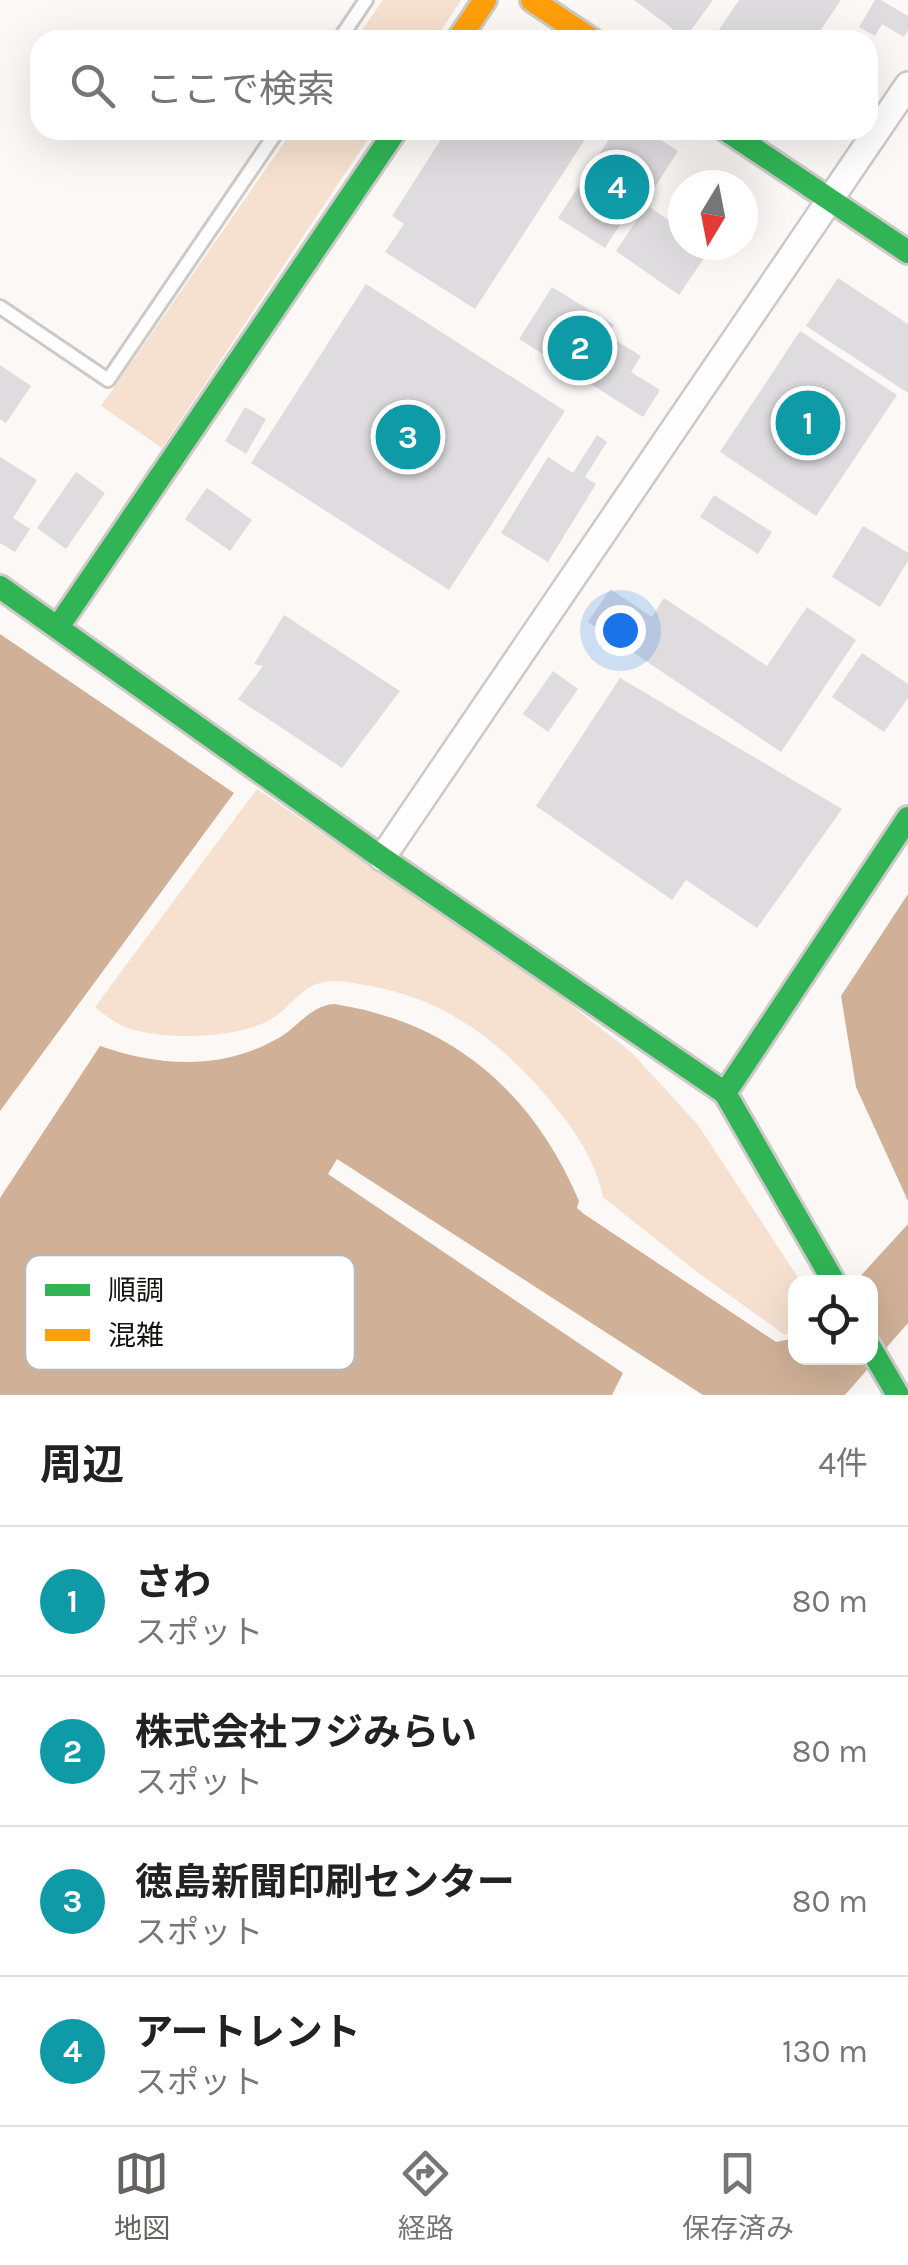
<!DOCTYPE html>
<html lang="ja">
<head>
<meta charset="utf-8">
<style>
	:root { --surface:#fff; --page:#f6f6f6; --text:#222; --muted:#767676; --line:#e0e0e0; --accent:#66625f }
	body { margin:0; font-family:Karla,"Noto Sans JP",sans-serif; background:var(--page); color:var(--text) }
	.controls { position:absolute; right:30px; bottom:30px; display:grid; overflow:hidden; border-radius:20px; box-shadow:0 10px 40px #0002 }
	.controls button { width:90px; height:90px; display:grid; place-items:center; padding:0; border:0; border-bottom:2px solid var(--line); background:var(--surface); color:var(--text); font:50px sans-serif }
	.compass { position:absolute; left:668px; top:170px; width:90px; height:90px; border-radius:50%; background:var(--surface); box-shadow:0 10px 40px #0002; rotate:190deg }
	.you { position:absolute; left:620px; top:630px; width:35px; height:35px; margin:-25px; border:8px solid #fff; border-radius:50%; background:#1a73e8; box-shadow:0 0 0 15px #1a73e833 }
	.badge { display:grid; place-items:center; width:65px; height:65px; border-radius:50%; background:var(--accent); color:#fff; font-size:32px; font-weight:700 }
	.pin { position:absolute; translate:-50% -50%; border:5px solid #fff; box-shadow:0 2px 10px #0006 }
	.list { margin:0; padding:0; list-style:none }
	h2 { display:flex; justify-content:space-between; align-items:center; height:130px; margin:0; padding:0 40px; font-size:42px }
	h2 small { font-size:32px; font-weight:400; color:var(--muted) }
	.list li { display:grid; grid-template-columns:65px 1fr auto; gap:30px; align-items:center; box-sizing:border-box; height:150px; padding:0 40px; border-top:2px solid var(--line) }
	.list b { display:block; font-size:38px; white-space:nowrap }
	.list p { margin:0; font-size:32px; white-space:nowrap; color:var(--muted) }
	.list em { font-size:32px; font-style:normal; color:var(--muted) }
	.icon { flex:none; width:55px; height:55px; fill:none; stroke:currentColor; stroke-width:2; stroke-linecap:round; stroke-linejoin:round }
	.map { position:relative; flex:none; width:908px; height:1395px; overflow:hidden }
	.search { position:absolute; background:var(--surface); box-shadow:0 10px 40px #0002; left:30px; right:30px; top:30px; height:110px; display:flex; align-items:center; gap:25px; box-sizing:border-box; padding:0 35px; border-radius:30px; color:var(--muted); font-size:38px }
	.sheet { height:730px; background:var(--surface) }
	nav { display:flex; justify-content:space-around; align-items:center; box-sizing:border-box; height:140px; border-top:2px solid var(--line); background:var(--surface); font-size:28px; color:var(--muted) }
	nav a { display:grid; justify-items:center; gap:5px }
	nav .on { color:var(--accent) }
	.map>svg:first-child { display:block }
	.green { fill:#f6e1d0 }
	.water { fill:#d0b198 }
	.building { fill:#dedcde }
	.lines { fill:none; stroke-linecap:round; stroke-linejoin:round }
	.lane-casing { stroke:#cdc9c6; stroke-width:18 }
	.street-casing { stroke:#cdc9c6; stroke-width:30 }
	.fast-casing { stroke:#cdc9c6; stroke-width:28 }
	.slow-casing { stroke:#cdc9c6; stroke-width:28 }
	.lane { stroke:#fefefe; stroke-width:12 }
	.street { stroke:#fefefe; stroke-width:25 }
	.fast { stroke:#30b455; stroke-width:22 }
	.slow { stroke:#ff9f0a; stroke-width:22 }
	.key { fill:#fff; stroke:#b9b8b6; stroke-width:2.5 }
	.key-label { font-size:28px; fill:#16110d }
</style>
</head>
<body>
<div class="map">
<svg width="908" height="1395" viewBox="0 0 908 1395">
	<rect width="100%" height="100%" fill="#fbf8f6"/>
	<g class="green">
		<polygon points="383,0 461,0 435,40 355,40"/>
		<polygon points="293,130 374,130 162,448 101,406"/>
		<path d="M257,789L543,983L632,1053L698,1125L801,1282H796L795,1329L785,1335L697,1272L603,1197C595,1159 573,1127 548,1098C500,1041 446,1000 371,986C357,984 340,979 325,982C303,985 293,1004 276,1016C244,1039 171,1040 134,1030C119,1026 107,1017 95,1007Z"/>
	</g>
	<g class="water">
		<polygon points="0,634 234,793 0,1111"/>
		<polygon points="908,894 908,1201 856,1087 841,996"/>
		<path d="M334,1004C452,1022 533,1092 579,1201L577,1208L584,1214L776,1342L795,1338L796,1358H870V1282H855L908,1224V1323L845,1395H703L337,1159L328,1174L623,1373L612,1395H0V1198L100,1046C161,1067 224,1071 282,1036C299,1025 313,1005 334,1004Z"/>
	</g>
	<g class="building">
		<polygon points="634,0 713,0 685,38"/>
		<polygon points="739,0 841,0 814,40 712,40"/>
		<polygon points="875,0 881,0 908,16 908,30 904,37 882,24 875,36 859,27"/>
		<polygon points="447,130 591,130 475,309 385,252 404,224 392,216"/>
		<polygon points="615,130 645,130 678,151 637,215 630,209 605,248 558,218"/>
		<polygon points="647,205 683,230 683,245 713,245 679,295 616,251"/>
		<polygon points="838,278 908,324 908,393 806,326"/>
		<polygon points="366,284 565,411 449,590 251,463"/>
		<polygon points="552,287 614,325 607,335 641,356 631,372 660,390 643,417 519,339"/>
		<polygon points="800,331 897,395 816,516 720,452"/>
		<polygon points="0,365 31,386 6,423 0,419"/>
		<polygon points="245,407 266,419 246,454 225,441"/>
		<polygon points="597,435 607,442 585,477 596,484 548,562 501,533 548,457 573,473"/>
		<polygon points="0,457 37,480 13,518 30,529 15,552 0,543"/>
		<polygon points="76,472 105,493 66,549 37,528"/>
		<polygon points="207,488 252,520 230,551 185,519"/>
		<polygon points="714,495 772,532 758,554 700,517"/>
		<polygon points="863,526 908,553 908,561 880,607 832,577"/>
		<polygon points="610,589 652,617 664,598 767,666 807,607 856,640 781,752 588,622"/>
		<polygon points="284,615 400,691 342,768 238,699 263,666 254,664"/>
		<polygon points="862,653 908,684 908,698 884,732 832,697"/>
		<polygon points="553,671 578,689 548,732 523,714"/>
		<polygon points="620,678 842,809 757,928 686,880 672,900 536,806"/>
	</g>
	<g class="lines">
		<g class="lane-casing">
			<g id="lane">
				<polyline points="339,40 366,0"/>
				<polyline points="0,307 108,380 278,130"/>
			</g>
		</g>
		<g class="street-casing">
			<polyline id="street" points="382,858 908,85"/>
		</g>
		<g class="fast-casing">
			<g id="fast">
				<polyline points="726,130 908,252"/>
				<polyline points="0,587 382,858 725,1093"/>
				<polyline points="58,627 396,130"/>
				<polyline points="834,1282 725,1093 908,818"/>
				<polyline points="870,1347 898,1395"/>
			</g>
		</g>
		<g class="slow-casing">
			<g id="slow">
				<polyline points="532,0 592,40"/>
				<polyline points="458,40 485,0"/>
			</g>
		</g>
		<use href="#lane" class="lane"/>
		<use href="#street" class="street"/>
		<use href="#fast" class="fast"/>
		<use href="#slow" class="slow"/>
	</g>
	<rect x="25" y="1255" width="330" height="115" rx="15" class="key"/>
	<rect x="45" y="1284" width="45" height="12" fill="#30b455"/>
	<rect x="45" y="1329" width="45" height="12" fill="#ff9f0a"/>
	<g class="key-label">
		<text x="108" y="1300">順調</text>
		<text x="108" y="1345">混雑</text>
	</g>
</svg>
<div class="controls">
<button><svg class="icon" aria-label="locate" viewBox="0 0 24 24"><circle cx="12" cy="12" r="6"/><path d="M12 2v4M12 18v4M2 12h4M18 12h4"/></svg></button>
</div>
<svg class="compass" viewBox="-18 -18 36 36"><path d="M0-13l5 13h-10z" fill="#e53935"/><path d="M0 13l5-13h-10z" fill="#767676"/></svg>
<div class="you"></div>
<div class="pin badge" style="left:808px;top:423px;background:#0f9aa8">1</div>
<div class="pin badge" style="left:580px;top:348px;background:#0f9aa8">2</div>
<div class="pin badge" style="left:408px;top:437px;background:#0f9aa8">3</div>
<div class="pin badge" style="left:617px;top:187px;background:#0f9aa8">4</div>
<div class="search"><svg class="icon" aria-label="search" viewBox="0 0 24 24"><circle cx="10" cy="10" r="6"/><path d="M15 15l6 6"/></svg>ここで検索</div>
</div>
<section class="sheet">
<h2>周辺<small>4件</small></h2>
<ul class="list">
<li><span class="badge" style="background:#0f9aa8">1</span><div><b>さわ</b><p>スポット</p></div><em>80 m</em></li>
<li><span class="badge" style="background:#0f9aa8">2</span><div><b>株式会社フジみらい</b><p>スポット</p></div><em>80 m</em></li>
<li><span class="badge" style="background:#0f9aa8">3</span><div><b>徳島新聞印刷センター</b><p>スポット</p></div><em>80 m</em></li>
<li><span class="badge" style="background:#0f9aa8">4</span><div><b>アートレント</b><p>スポット</p></div><em>130 m</em></li>
</ul>
</section>
<nav>
<a class="on"><svg class="icon" aria-label="map" viewBox="0 0 24 24"><path d="M3 6l6-2 6 2 6-2v14l-6 2-6-2-6 2zM9 4v14M15 6v14"/></svg>地図</a>
<a><svg class="icon" aria-label="directions" viewBox="0 0 24 24"><path d="M12 3l9 9-9 9-9-9zM9 14v-3h6M13 9l2 2-2 2"/></svg>経路</a>
<a><svg class="icon" aria-label="saved" viewBox="0 0 24 24"><path d="M7 4h10v16l-5-4-5 4z"/></svg>保存済み</a>
</nav>
</body>
</html>
